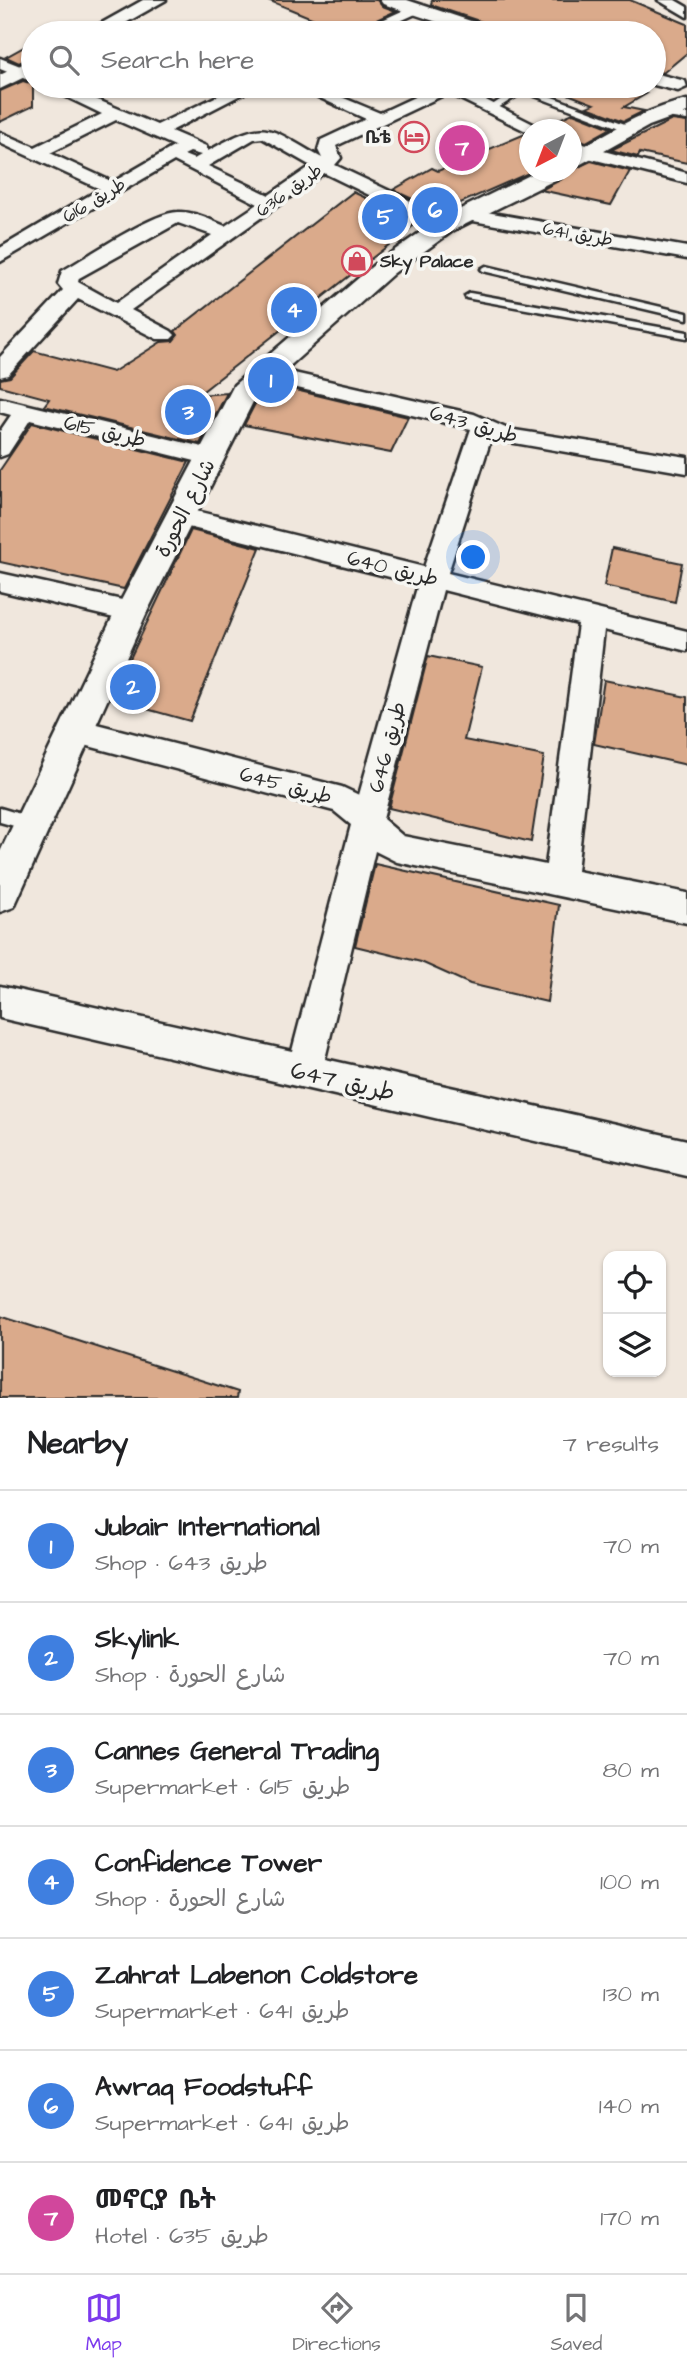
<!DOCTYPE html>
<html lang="en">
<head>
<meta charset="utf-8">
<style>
	:root { --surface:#fff; --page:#f6f6f6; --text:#202124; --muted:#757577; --line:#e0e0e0; --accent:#7c3aed }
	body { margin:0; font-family:"Architects Daughter","Playpen Sans Arabic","Noto Sans Ethiopic",sans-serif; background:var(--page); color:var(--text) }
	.controls { position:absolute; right:21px; bottom:21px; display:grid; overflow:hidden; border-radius:14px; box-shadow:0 2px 5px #0004 }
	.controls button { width:63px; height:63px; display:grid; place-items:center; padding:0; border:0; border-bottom:2px solid var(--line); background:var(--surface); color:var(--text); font:35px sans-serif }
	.compass { position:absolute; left:519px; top:119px; width:63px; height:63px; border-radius:50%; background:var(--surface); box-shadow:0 2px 5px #0004; rotate:222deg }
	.you { position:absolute; left:474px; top:558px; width:24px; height:24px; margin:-18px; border:5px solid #fff; border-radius:50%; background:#1a73e8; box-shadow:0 0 0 10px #1a73e833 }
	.badge { display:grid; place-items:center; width:46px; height:46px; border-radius:50%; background:var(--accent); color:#fff; font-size:23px; font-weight:700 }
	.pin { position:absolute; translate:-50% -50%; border:4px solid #fff; box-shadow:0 2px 7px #0006 }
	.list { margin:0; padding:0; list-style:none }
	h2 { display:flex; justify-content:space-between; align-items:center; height:91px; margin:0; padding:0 28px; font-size:30px }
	h2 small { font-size:23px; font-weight:400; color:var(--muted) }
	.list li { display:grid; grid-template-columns:46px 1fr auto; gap:21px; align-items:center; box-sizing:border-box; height:112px; padding:0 28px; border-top:2px solid var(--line) }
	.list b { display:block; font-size:26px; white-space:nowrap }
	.list p { margin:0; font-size:23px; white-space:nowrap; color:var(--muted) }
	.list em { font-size:23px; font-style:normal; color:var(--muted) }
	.icon { flex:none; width:38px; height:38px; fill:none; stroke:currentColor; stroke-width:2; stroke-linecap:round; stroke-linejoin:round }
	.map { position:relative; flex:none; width:687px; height:1398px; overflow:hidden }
	.search { position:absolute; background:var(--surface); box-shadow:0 2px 5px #0004; left:21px; right:21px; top:21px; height:77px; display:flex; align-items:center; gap:18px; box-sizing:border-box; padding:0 24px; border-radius:38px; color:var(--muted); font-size:26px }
	.sheet { height:875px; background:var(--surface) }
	nav { display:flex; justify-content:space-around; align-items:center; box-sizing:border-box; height:98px; border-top:2px solid var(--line); background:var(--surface); font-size:19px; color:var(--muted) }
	nav a { display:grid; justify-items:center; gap:4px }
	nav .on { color:var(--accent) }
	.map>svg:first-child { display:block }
	.building { fill:#daaa8b; stroke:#2b2b2b; stroke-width:2 }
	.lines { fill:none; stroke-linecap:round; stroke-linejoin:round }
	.service-casing { stroke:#2b2b2b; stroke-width:5 }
	.minor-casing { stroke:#2b2b2b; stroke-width:5 }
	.tertiary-casing { stroke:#2b2b2b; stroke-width:5 }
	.service { fill:#f6f6f2; fill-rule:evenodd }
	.minor { fill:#f6f6f2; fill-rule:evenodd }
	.tertiary { fill:#f6f6f2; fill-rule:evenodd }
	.labels { text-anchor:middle; stroke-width:7; stroke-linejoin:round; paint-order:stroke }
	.far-poi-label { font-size:18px; font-weight:bold; fill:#2b2b2b; stroke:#f6f6f2; text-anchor:end }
	.far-street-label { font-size:18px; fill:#2b2b2b; stroke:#f6f6f2 }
	.street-label { font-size:21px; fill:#2b2b2b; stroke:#f6f6f2 }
	.near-street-label { font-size:24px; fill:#2b2b2b; stroke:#f6f6f2 }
</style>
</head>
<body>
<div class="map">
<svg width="687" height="1398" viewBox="0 0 687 1398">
	<rect width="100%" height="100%" fill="#f0e7dd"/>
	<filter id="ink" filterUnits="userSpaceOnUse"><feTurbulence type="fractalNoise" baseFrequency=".0143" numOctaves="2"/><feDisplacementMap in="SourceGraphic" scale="14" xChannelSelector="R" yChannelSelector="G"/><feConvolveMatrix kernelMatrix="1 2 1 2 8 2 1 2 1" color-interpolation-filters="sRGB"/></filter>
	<g filter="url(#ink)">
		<g class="building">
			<polygon points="268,0 377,0 382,6 396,11 348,33"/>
			<polygon points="432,0 630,0 687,24 687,53 663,73 654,71 654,33 515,33 431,5"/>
			<polygon points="33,42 33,56 19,63 6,57"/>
			<polygon points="23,81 33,84 33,106 0,122 0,91"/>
			<polygon points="547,86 648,86 640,92 646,94 624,107 644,111 624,121 587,107 594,104"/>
			<polygon points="573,113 611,128 586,142 571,136 571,130 548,130 543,126"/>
			<polygon points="672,120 687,122 687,163 640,153 638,157 611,150"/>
			<polygon points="525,134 529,135 531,172 440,212 393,190 432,168 438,171"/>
			<polygon points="591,161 630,171 611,205 541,190 562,179 567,172"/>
			<polygon points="353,192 418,222 198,395 227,393 200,444 44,406 49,399 0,386 0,379 10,377 34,351 113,372 161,342 173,341 178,335 175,331"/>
			<polygon points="283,387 408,417 391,453 244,425 258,398 268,389"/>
			<polygon points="32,423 189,462 124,589 0,562 0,470"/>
			<polygon points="191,530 260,548 190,721 121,702 114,692"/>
			<polygon points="612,548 682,563 675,602 604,586"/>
			<polygon points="428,656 482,667 464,740 544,756 531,842 389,808"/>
			<polygon points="604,680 687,697 687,765 594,744"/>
			<polygon points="375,864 559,905 547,1002 470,984 421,962 355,946"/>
			<polygon points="0,1316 238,1392 237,1398 0,1398"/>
		</g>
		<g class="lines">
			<g class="service-casing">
				<g id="service">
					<polygon points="528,88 633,127 634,129 627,131 527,93 522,93 493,111 486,109 517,89"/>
					<polygon points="662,111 687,114 687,120 659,116 658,114"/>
					<polygon points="486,266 687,313 687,319 483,271 481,269"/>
					<polygon points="470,293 687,332 687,338 466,298 465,296"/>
					<polygon points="0,808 37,819 40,824 37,829 32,831 0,822"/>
				</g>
			</g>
			<g class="minor-casing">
				<g id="minor">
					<polygon points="658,0 675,0 687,7 687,17"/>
					<polygon points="415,5 420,6 420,12 374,33 354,33"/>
					<polygon points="0,58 33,71 33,82 0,69"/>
					<path d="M44,86H65L157,125L238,86H258L171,131L206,146L208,151C268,117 265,126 322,158L318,150L321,140L366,119L294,86H315L380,113L438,86H458L545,130H530V133L448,93L336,146L341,158L335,165L453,221L455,225L453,229H439L324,173L131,310L171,331L175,335L171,339H157L78,299L8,375L0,377V357L63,290L58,284L62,271C87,257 153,212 178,212C194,211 210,220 225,226L258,204L174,161L0,262V248L100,189L0,143V132L35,147L102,114ZM116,120L175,146L113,182L50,153ZM262,138L311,166L269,195L208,166L254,139ZM190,152L201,155L194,159L184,155ZM178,223L212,235L116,303L78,282L79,278Z"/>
					<polygon points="572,139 596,149 687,173 687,183 584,157 572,151"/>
					<polygon points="469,209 687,247 687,259 462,219 460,215"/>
					<path d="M263,366L474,414L508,429L687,457V473L491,439L448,573L687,631V651L604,630L577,871L687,893V923L397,862L375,851L325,1059L687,1140V1176L0,1018V986L292,1051L351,825L334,811L77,743L67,739L63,731L67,723L77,719L342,787L359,795L418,584L180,525L171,522L168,516L171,510L180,507L424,567L471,429L255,378L252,373ZM443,590L578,624L546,865L403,836L383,819Z"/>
					<polygon points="0,398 211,449 219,451 223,457 219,463 211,465 30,420 8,454 0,457 0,431 11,415 0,412"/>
					<polygon points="0,573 131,602 140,605 144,612 140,619 131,622 0,591"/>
				</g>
			</g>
			<g class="tertiary-casing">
				<g id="tertiary">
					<polygon points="143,0 166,0 108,33 84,33"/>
					<polygon points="380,0 407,0 495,29 498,33 470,33 383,4"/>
					<polygon points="33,59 33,73 0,89 0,75"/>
					<polygon points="654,73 685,81 687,87 678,91 654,85"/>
					<path d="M687,100V112L649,126L572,169V153C610,132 643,109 687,100Z"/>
					<polygon points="536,172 564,172 561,177 454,230 394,273 256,396 147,612 14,907 0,912 0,852 115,612 234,385 376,263 438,220"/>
				</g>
			</g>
			<use href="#service" class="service"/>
			<use href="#minor" class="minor"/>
			<use href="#tertiary" class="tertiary"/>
		</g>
	</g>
	<defs>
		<g id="hotel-ring" transform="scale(1.575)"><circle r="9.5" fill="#f6f6f2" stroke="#d1495b" stroke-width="1.5"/><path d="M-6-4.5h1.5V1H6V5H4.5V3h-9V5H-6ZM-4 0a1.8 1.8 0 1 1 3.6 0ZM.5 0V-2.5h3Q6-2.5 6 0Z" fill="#d1495b"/></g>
		<g id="shop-ring" transform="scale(1.575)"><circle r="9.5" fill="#f6f6f2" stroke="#d1495b" stroke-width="1.5"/><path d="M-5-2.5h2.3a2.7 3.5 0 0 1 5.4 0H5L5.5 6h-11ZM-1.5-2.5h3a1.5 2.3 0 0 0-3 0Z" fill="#d1495b"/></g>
	</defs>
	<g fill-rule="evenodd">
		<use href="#hotel-ring" x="414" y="137"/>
		<use href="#shop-ring" x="357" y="261"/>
	</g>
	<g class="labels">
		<g class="far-poi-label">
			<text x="391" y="143">ቤቴ</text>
			<text x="380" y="267" text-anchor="start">Sky Palace</text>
		</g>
		<g class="far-street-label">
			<text transform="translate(289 190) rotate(-36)" y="6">طريق 636</text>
			<text transform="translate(94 200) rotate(-31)" y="6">طريق 616</text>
			<text transform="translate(578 234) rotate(10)" y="6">طريق 641</text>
		</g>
		<g class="street-label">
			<text transform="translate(474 424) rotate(16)" y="7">طريق 643</text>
			<text transform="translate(105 431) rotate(13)" y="7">طريق 615</text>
			<text transform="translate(185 508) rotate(-63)" y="7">شارع الحورة</text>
			<text transform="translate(393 568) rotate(14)" y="7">طريق 640</text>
			<text transform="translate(387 747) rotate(-75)" y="7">طريق 646</text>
			<text transform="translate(286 785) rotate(15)" y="7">طريق 645</text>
		</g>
		<g class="near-street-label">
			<text transform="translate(343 1081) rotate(13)" y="8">طريق 647</text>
		</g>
	</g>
</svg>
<div class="controls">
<button><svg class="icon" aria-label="locate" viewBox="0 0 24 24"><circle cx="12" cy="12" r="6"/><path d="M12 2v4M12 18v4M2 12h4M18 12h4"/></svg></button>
<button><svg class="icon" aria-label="layers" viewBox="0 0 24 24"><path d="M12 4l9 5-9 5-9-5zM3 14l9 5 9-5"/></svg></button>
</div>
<svg class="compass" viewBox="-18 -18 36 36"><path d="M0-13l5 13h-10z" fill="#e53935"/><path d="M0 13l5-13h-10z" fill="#757577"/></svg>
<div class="you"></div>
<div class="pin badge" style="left:271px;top:380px;background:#3f7fe0">1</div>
<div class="pin badge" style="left:133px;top:687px;background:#3f7fe0">2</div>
<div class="pin badge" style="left:188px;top:412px;background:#3f7fe0">3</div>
<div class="pin badge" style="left:294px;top:310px;background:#3f7fe0">4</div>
<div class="pin badge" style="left:385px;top:217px;background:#3f7fe0">5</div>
<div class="pin badge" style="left:435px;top:210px;background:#3f7fe0">6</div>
<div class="pin badge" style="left:462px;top:148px;background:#d1479c">7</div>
<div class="search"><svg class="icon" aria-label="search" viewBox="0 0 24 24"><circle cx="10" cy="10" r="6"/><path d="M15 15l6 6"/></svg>Search here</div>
</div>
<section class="sheet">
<h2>Nearby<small>7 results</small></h2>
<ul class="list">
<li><span class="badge" style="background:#3f7fe0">1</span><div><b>Jubair International</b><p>Shop · طريق 643</p></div><em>70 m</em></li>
<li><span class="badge" style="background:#3f7fe0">2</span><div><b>Skylink</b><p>Shop · شارع الحورة</p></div><em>70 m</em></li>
<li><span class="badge" style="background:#3f7fe0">3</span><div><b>Cannes General Trading</b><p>Supermarket · طريق 615</p></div><em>80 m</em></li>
<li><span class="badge" style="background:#3f7fe0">4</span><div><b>Confidence Tower</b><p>Shop · شارع الحورة</p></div><em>100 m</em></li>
<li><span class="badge" style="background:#3f7fe0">5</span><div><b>Zahrat Labenon Coldstore</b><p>Supermarket · طريق 641</p></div><em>130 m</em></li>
<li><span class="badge" style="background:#3f7fe0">6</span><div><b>Awraq Foodstuff</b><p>Supermarket · طريق 641</p></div><em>140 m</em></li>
<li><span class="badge" style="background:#d1479c">7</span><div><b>መኖርያ ቤት</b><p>Hotel · طريق 635</p></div><em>170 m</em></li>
</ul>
</section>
<nav>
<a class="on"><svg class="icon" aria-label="map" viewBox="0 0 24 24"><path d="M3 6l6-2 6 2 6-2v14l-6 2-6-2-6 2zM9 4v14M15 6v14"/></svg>Map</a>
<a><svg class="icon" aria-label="directions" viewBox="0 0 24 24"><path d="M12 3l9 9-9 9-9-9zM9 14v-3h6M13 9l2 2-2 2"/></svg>Directions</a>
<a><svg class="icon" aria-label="saved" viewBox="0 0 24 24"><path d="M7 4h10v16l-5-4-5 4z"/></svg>Saved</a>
</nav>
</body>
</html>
